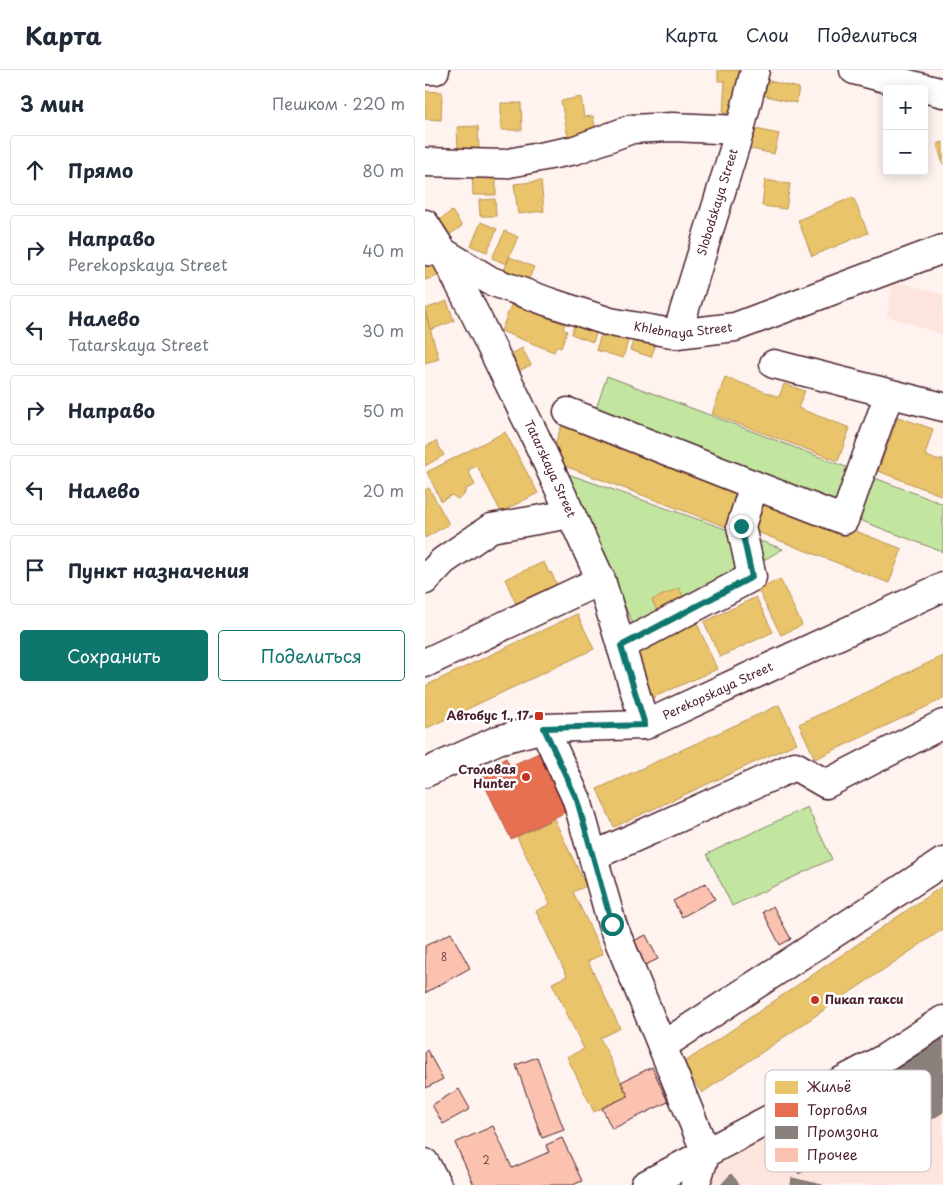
<!DOCTYPE html>
<html lang="ru">
<head>
<meta charset="utf-8">
<style>
	:root { --surface:#fff; --page:#f6f6f7; --text:#1f2937; --muted:#747a83; --line:#e0e1e3; --accent:#0f766e }
	body { margin:0; font-family:"Playpen Sans",sans-serif; background:var(--page); color:var(--text) }
	.controls { position:absolute; right:15px; top:15px; display:grid; overflow:hidden; border-radius:5px; box-shadow:0 2px 12px #0003 }
	.controls button { width:45px; height:45px; display:grid; place-items:center; padding:0; border:0; border-bottom:1px solid var(--line); background:var(--surface); color:var(--text); font:25px sans-serif }
	.stop { position:absolute; width:15px; height:15px; margin:-11px; border:4px solid #0f766e; border-radius:50%; background:#fff }
	.stop.end { background:#0f766e; border-color:#fff; box-shadow:0 1px 5px #0008 }
	.list { margin:0; padding:0; list-style:none }
	h2 { display:flex; justify-content:space-between; align-items:center; height:65px; margin:0; padding:0 20px; font-size:21px }
	h2 small { font-size:16px; font-weight:400; color:var(--muted) }
	.list li { display:grid; grid-template-columns:32px 1fr auto; gap:15px; align-items:center; box-sizing:border-box; height:70px; margin:0 10px 10px; padding:0 10px; border:1px solid var(--line); border-radius:5px }
	.list b { display:block; font-size:19px; white-space:nowrap }
	.list p { margin:0; font-size:16px; white-space:nowrap; color:var(--muted) }
	.list em { font-size:16px; font-style:normal; color:var(--muted) }
	.actions { display:flex; gap:10px; padding:15px 20px }
	.actions a { flex:1; padding:11px 0; border:1px solid var(--accent); border-radius:5px; text-align:center; font-size:18px; color:var(--accent) }
	.actions .main { background:var(--accent); color:#fff }
	.icon { flex:none; width:28px; height:28px; fill:none; stroke:currentColor; stroke-width:2; stroke-linecap:round; stroke-linejoin:round }
	.map { position:relative; flex:none; width:518px; height:1115px; overflow:hidden }
	header { display:flex; align-items:center; gap:30px; box-sizing:border-box; height:70px; padding:0 25px; background:var(--surface); border-bottom:1px solid var(--line) }
	header strong { font-size:24px }
	nav { display:flex; gap:28px; margin-inline-start:auto; font-size:18px }
	main { display:flex }
	aside { flex:1; background:var(--surface) }
	.map>svg:first-child { display:block }
	.built { fill:#fde4dc }
	.green { fill:#c2e6a0; stroke:#868266 }
	.homes { fill:#e9c46a; stroke:#b99257 }
	.shops { fill:#e76f51; stroke:#b85746 }
	.industry { fill:#8a817c; stroke:#776464 }
	.building { fill:#fac2af; stroke:#4a1f2b }
	.lines { fill:none; stroke-linecap:round; stroke-linejoin:round }
	.minor-casing { stroke:#4a1f2b; stroke-width:31 }
	.major-casing { stroke:#4a1f2b; stroke-width:31 }
	.minor { stroke:#fff; stroke-width:28 }
	.major { stroke:#fff; stroke-width:28 }
	.route { stroke:#0f766e; stroke-width:6 }
	.poi-dot { fill:#c8321e; stroke:#fff; stroke-width:2 }
	.labels { text-anchor:middle; stroke-width:5; stroke-linejoin:round; paint-order:stroke }
	.number-label { font-size:10px; fill:#76484c }
	.street-label { font-size:12px; fill:#4a1f2b; stroke:#fff }
	.poi-label { font-size:12px; font-weight:bold; fill:#4a1f2b; stroke:#fff; text-anchor:end }
	.key { fill:#fff; stroke:#c9bcbf; stroke-width:1 }
	.key-label { font-size:14px; fill:#4a1f2b }
</style>
</head>
<body>
<header>
<strong>Карта</strong>
<nav><a>Карта</a><a>Слои</a><a>Поделиться</a></nav>
</header>
<main>
<aside>
<h2>3 мин<small>Пешком · 220 m</small></h2>
<ul class="list">
<li><svg class="icon" aria-label="ahead" viewBox="0 0 24 24"><path d="M12 20V5M6 11l6-6 6 6"/></svg><div><b>Прямо</b></div><em>80 m</em></li>
<li><svg class="icon" aria-label="right" viewBox="0 0 24 24"><path d="M7 20v-9h11M14 6l5 5-5 5"/></svg><div><b>Направо</b><p>Perekopskaya Street</p></div><em>40 m</em></li>
<li><svg class="icon" aria-label="left" viewBox="0 0 24 24"><path d="M17 20v-9H6M10 6l-5 5 5 5"/></svg><div><b>Налево</b><p>Tatarskaya Street</p></div><em>30 m</em></li>
<li><svg class="icon" aria-label="right" viewBox="0 0 24 24"><path d="M7 20v-9h11M14 6l5 5-5 5"/></svg><div><b>Направо</b></div><em>50 m</em></li>
<li><svg class="icon" aria-label="left" viewBox="0 0 24 24"><path d="M17 20v-9H6M10 6l-5 5 5 5"/></svg><div><b>Налево</b></div><em>20 m</em></li>
<li><svg class="icon" aria-label="arrive" viewBox="0 0 24 24"><path d="M6 21V4h12l-3 4 3 4H6"/></svg><div><b>Пункт назначения</b></div></li>
</ul>
<div class="actions"><a class="main">Сохранить</a><a>Поделиться</a></div>
</aside>
<div class="map">
<svg width="518" height="1115" viewBox="0 0 518 1115">
	<rect width="100%" height="100%" fill="#fef3ef"/>
	<filter id="ink" filterUnits="userSpaceOnUse"><feTurbulence type="fractalNoise" baseFrequency=".02" numOctaves="2"/><feDisplacementMap in="SourceGraphic" scale="10" xChannelSelector="R" yChannelSelector="G"/><feConvolveMatrix kernelMatrix="1 2 1 2 8 2 1 2 1" color-interpolation-filters="sRGB"/></filter>
	<g filter="url(#ink)">
		<g class="built">
			<polygon points="468,211 518,224 518,265 462,246"/>
			<polygon points="518,964 518,1115 283,1115 289,1098"/>
		</g>
		<g class="green">
			<polygon points="182,306 518,434 518,482 168,348"/>
			<polygon points="140,403 358,479 212,563"/>
			<polygon points="382,737 407,789 307,836 282,784"/>
		</g>
		<g class="homes">
			<polygon points="293,0 323,0 314,44 298,43 300,11 293,11"/>
			<polygon points="340,10 374,18 371,33 337,25"/>
			<polygon points="0,21 17,22 16,50 0,49"/>
			<polygon points="156,27 159,47 168,46 172,67 144,72 136,31"/>
			<polygon points="76,33 96,33 97,60 76,60"/>
			<polygon points="53,56 54,81 33,82 32,57"/>
			<polygon points="326,58 354,64 349,84 322,78"/>
			<polygon points="518,72 518,94 512,74"/>
			<polygon points="47,101 71,101 71,125 48,125"/>
			<polygon points="340,110 365,114 361,139 337,136"/>
			<polygon points="116,111 119,141 93,144 89,114"/>
			<polygon points="428,127 443,163 387,186 373,150"/>
			<polygon points="70,129 71,146 55,146 54,130"/>
			<polygon points="27,141 37,156 24,165 14,150"/>
			<polygon points="56,152 72,159 62,182 46,176"/>
			<polygon points="80,161 93,167 81,194 67,188"/>
			<polygon points="6,185 13,206 0,210 0,187"/>
			<polygon points="85,187 109,197 102,213 78,203"/>
			<polygon points="22,231 29,251 5,260 0,239"/>
			<polygon points="86,235 140,254 138,259 142,261 136,278 131,276 129,282 76,261"/>
			<polygon points="0,242 14,289 0,293"/>
			<polygon points="152,248 174,256 168,272 146,264"/>
			<polygon points="179,256 205,264 198,288 171,280"/>
			<polygon points="210,266 231,274 226,287 205,280"/>
			<polygon points="97,278 106,295 94,301 85,285"/>
			<polygon points="300,307 354,327 359,314 380,321 373,338 425,358 413,391 287,344"/>
			<polygon points="473,347 508,359 500,385 511,390 518,389 518,426 453,401"/>
			<polygon points="138,352 321,421 307,459 124,390"/>
			<polygon points="80,362 113,423 76,442 52,396 43,400 50,415 41,419 39,425 32,429 27,425 16,431 2,402"/>
			<polygon points="11,371 19,385 0,396 0,377"/>
			<polygon points="4,418 24,454 0,468 0,420"/>
			<polygon points="335,424 477,479 464,513 322,458"/>
			<polygon points="119,492 124,503 126,502 132,515 91,534 80,509"/>
			<polygon points="355,509 377,555 356,565 333,520"/>
			<polygon points="254,518 261,533 234,545 227,530"/>
			<polygon points="331,527 348,562 295,587 279,552"/>
			<polygon points="152,544 169,579 0,659 0,616"/>
			<polygon points="271,551 292,599 227,628 205,580"/>
			<polygon points="518,586 518,629 390,689 374,654"/>
			<polygon points="354,635 372,673 189,757 172,719"/>
			<polygon points="129,749 161,816 148,822 178,884 163,891 195,958 175,968 203,1026 169,1042 142,987 159,979 127,913 142,906 111,841 125,834 92,767"/>
			<polygon points="516,817 518,819 518,859 277,1023 257,994"/>
		</g>
		<polygon class="shops" points="116,682 145,740 86,769 53,702 81,688 85,696"/>
		<g class="industry">
			<polygon points="518,969 518,1042 458,1080 445,1059 374,1104 355,1074"/>
			<polygon points="306,1104 314,1114 296,1115"/>
			<polygon points="367,1108 397,1115 366,1115"/>
		</g>
		<g class="building">
			<polygon points="281,813 290,829 257,847 248,831"/>
			<polygon points="348,836 366,869 355,875 338,842"/>
			<polygon points="26,863 45,898 0,923 0,876"/>
			<polygon points="221,865 233,889 218,896 206,872"/>
			<polygon points="2,980 18,1009 1,1018 0,982"/>
			<polygon points="112,987 139,1060 117,1068 91,995"/>
			<polygon points="227,997 243,1032 187,1059 177,1038 203,1026 196,1012"/>
			<polygon points="34,1019 45,1039 18,1054 7,1035"/>
			<polygon points="68,1056 87,1098 124,1082 121,1075 137,1068 157,1111 148,1115 49,1115 30,1073"/>
		</g>
		<g class="lines">
			<g class="minor-casing">
				<g id="minor">
					<polyline points="0,0 10,0"/>
					<polyline points="429,0 518,23"/>
					<polyline points="0,92 79,94 150,80 207,59 247,57 315,60"/>
					<path id="s1" d="M0,154L18,182L51,246L110,366L176,510L220,655"/>
					<path id="s2" d="M0,181L18,182L66,211L124,232L185,252L252,264L310,257L518,179"/>
					<path id="s3" d="M252,264L315,60L330,0"/>
					<polyline points="349,294 518,337"/>
					<polyline points="143,342 329,415"/>
					<polyline points="0,510 18,491 66,458 146,444"/>
					<polyline points="196,576 327,507 316,456 329,415 419,450 464,324"/>
					<polyline points="0,593 176,510"/>
					<polyline points="119,658 152,730 187,854 281,1083 270,1115"/>
					<polyline points="168,786 370,696 401,714 518,654"/>
					<polyline points="237,976 518,792"/>
				</g>
			</g>
			<g class="major-casing">
				<g id="major">
					<path id="s4" d="M0,703L73,670L119,658L220,655L518,517"/>
					<polyline points="0,1093 12,1115"/>
					<polyline points="220,1115 460,988 518,950"/>
				</g>
			</g>
			<use href="#minor" class="minor"/>
			<use href="#major" class="major"/>
		</g>
	</g>
	<g class="lines" filter="url(#ink)">
		<polyline class="route" points="187,854 152,730 119,658 220,655 196,576 327,507 316,456"/>
	</g>
	<g class="poi-dot">
		<rect x="109" y="641" width="10" height="10" rx="2.5"/>
		<circle cx="101" cy="707" r="5"/>
		<circle cx="390" cy="930" r="5"/>
	</g>
	<g class="labels">
		<g class="number-label">
			<text x="19" y="891">8</text>
			<text x="61" y="1094">2</text>
		</g>
		<g class="street-label">
			<text dy="4" stroke="none"><textPath href="#s3" startOffset="138">Slobodskaya Street</textPath></text>
			<text dy="4" stroke="none"><textPath href="#s2" startOffset="274">Khlebnaya Street</textPath></text>
			<text dy="4" stroke="none"><textPath href="#s1" startOffset="275">Tatarskaya Street</textPath></text>
			<text dy="4" stroke="none"><textPath href="#s4" startOffset="309">Perekopskaya Street</textPath></text>
		</g>
		<g class="poi-label">
			<text x="104" y="650">Автобус 1., 17</text>
			<text x="91" y="704">Столовая<tspan x="91" dy="14">Hunter</tspan></text>
			<text x="400" y="934" text-anchor="start">Пикап такси</text>
		</g>
	</g>
	<rect x="340" y="1000" width="166" height="102" rx="8" class="key"/>
	<rect x="350" y="1011" width="23" height="13" fill="#e9c46a"/>
	<rect x="350" y="1033" width="23" height="14" fill="#e76f51"/>
	<rect x="350" y="1056" width="23" height="13" fill="#8a817c"/>
	<rect x="350" y="1078" width="23" height="14" fill="#fac2af"/>
	<g class="key-label">
		<text x="382" y="1022">Жильё</text>
		<text x="382" y="1045">Торговля</text>
		<text x="382" y="1067">Промзона</text>
		<text x="382" y="1090">Прочее</text>
	</g>
</svg>
<div class="controls">
<button>+</button>
<button>−</button>
</div>
<div class="stop" style="left:187px;top:854px"></div>
<div class="stop end" style="left:316px;top:456px"></div>
</div>
</main>
</body>
</html>
